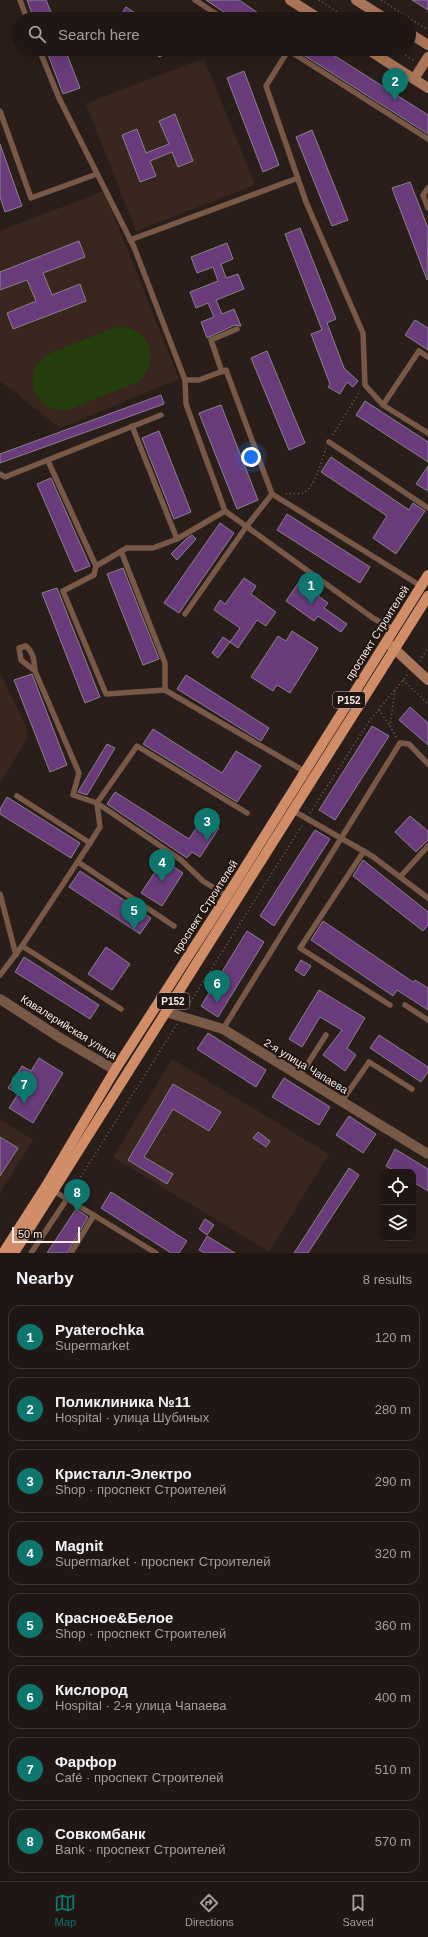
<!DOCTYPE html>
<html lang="en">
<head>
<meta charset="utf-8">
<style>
	:root { --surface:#201614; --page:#281f1d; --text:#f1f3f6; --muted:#a29fa0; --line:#3d3534; --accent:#0f766e }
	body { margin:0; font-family:Arial,sans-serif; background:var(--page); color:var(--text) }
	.controls { position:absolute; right:12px; bottom:12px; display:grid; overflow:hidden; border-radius:8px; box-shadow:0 4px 16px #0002 }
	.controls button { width:36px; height:36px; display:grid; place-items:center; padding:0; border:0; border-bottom:1px solid var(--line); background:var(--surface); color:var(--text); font:20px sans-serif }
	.scale { position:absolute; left:12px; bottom:10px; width:68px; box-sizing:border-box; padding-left:4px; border:2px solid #f5ece9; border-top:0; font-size:11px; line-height:14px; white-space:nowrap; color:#f5ece9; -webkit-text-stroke:3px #201511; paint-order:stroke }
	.you { position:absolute; left:251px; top:457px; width:14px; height:14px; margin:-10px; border:3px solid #fff; border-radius:50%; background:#1a73e8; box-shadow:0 0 0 6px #1a73e833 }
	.badge { display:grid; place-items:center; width:26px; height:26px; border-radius:50%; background:var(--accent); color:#fff; font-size:13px; font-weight:700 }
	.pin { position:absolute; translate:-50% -33px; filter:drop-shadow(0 1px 2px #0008) }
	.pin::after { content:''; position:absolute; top:21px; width:14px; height:12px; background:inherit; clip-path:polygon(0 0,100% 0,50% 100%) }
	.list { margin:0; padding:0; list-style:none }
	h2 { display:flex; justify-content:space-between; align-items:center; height:52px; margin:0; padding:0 16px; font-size:17px }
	h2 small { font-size:13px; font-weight:400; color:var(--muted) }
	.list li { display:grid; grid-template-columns:26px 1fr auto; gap:12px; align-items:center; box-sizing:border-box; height:64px; margin:0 8px 8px; padding:0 8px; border:1px solid var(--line); border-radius:12px }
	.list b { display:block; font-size:15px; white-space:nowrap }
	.list p { margin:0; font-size:13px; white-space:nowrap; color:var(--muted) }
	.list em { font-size:13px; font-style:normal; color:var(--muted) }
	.icon { flex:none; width:22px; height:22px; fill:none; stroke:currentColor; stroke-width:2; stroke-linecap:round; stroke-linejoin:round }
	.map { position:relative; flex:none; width:428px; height:1253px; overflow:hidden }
	.search { position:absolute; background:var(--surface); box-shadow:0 4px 16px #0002; left:12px; right:12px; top:12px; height:44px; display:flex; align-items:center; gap:10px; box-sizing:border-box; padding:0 14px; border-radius:22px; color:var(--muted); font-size:15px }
	.sheet { height:628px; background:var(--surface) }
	nav { display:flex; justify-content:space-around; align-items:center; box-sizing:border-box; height:56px; border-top:1px solid var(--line); background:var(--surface); font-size:11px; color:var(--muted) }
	nav a { display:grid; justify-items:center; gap:2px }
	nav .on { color:var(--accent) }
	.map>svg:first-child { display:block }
	.built { fill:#38261f }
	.green { fill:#243e0d }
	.building { fill:#6a3b7b; stroke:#88808c }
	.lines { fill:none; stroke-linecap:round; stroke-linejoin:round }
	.path { stroke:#6f6460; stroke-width:1.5; stroke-dasharray:1 3; stroke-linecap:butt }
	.lane { stroke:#785846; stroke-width:5.5 }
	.street { stroke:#785846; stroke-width:10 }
	.secondary { stroke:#aa7659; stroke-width:10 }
	.primary { stroke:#d08d68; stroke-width:10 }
	.labels { text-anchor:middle; stroke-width:4; stroke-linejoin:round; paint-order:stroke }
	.shield { fill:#201511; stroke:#b5aca8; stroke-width:1 }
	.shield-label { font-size:10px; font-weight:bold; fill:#f5ece9 }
	.street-label { font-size:11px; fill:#f5ece9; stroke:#201511 }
</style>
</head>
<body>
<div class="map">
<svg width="428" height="1253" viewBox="0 0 428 1253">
	<rect width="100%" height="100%" fill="#2a1e1a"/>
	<g class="built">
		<polygon points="204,58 255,185 136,231 86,104"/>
		<polygon points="104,191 179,379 60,428 0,381 0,231"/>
		<polygon points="0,673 25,724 28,737 0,783"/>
		<polygon points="172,1059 329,1154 269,1252 113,1157"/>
		<polygon points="0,1119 33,1140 0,1193"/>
	</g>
	<path class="green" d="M116,327C149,325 163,360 138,382C122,388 105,395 89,401C81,404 72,410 63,410C48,411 35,399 33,384C31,372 37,363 46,355Z"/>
	<g class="building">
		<polygon points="27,0 46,0 54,19 34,19"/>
		<polygon points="206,0 239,0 267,19 234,19"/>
		<polygon points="412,0 428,0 428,10"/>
		<polygon points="126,7 135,13 131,19 118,19"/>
		<polygon points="46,49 65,49 80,88 63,94"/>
		<polygon points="155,49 179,49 159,57"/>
		<polygon points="294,49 324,49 428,115 428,134"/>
		<polygon points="244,71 279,165 263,172 227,78"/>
		<polygon points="175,114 193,161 178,167 172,152 150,161 156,176 140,182 122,135 137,129 146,153 169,144 159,121"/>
		<polygon points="312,130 348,220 332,226 296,137"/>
		<polygon points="0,144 22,206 5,212 0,197"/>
		<polygon points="410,182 428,228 427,280 392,188"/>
		<polygon points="300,228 336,319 327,323 344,368 358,381 353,387 347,382 340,394 328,387 330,384 311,334 322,330 285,234"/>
		<polygon points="79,241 85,257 43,273 52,295 80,284 86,301 13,329 7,313 36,301 27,280 0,290 0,272"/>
		<polygon points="227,243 233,259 221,264 226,278 238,274 244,289 216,300 222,314 234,309 241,326 235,325 207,338 201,322 214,317 208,303 196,308 190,292 218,281 213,267 197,273 191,257"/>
		<polygon points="415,320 428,328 428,350 405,335"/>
		<polygon points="267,351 305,443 289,450 251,358"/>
		<polygon points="161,395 164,404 0,463 0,454"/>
		<polygon points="365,401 428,442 428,462 356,415"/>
		<polygon points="221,405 258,500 237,509 199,413"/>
		<polygon points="159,431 191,512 174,519 142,438"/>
		<polygon points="331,457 409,510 413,503 425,511 396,554 373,538 387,516 321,472"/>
		<polygon points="428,466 428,491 416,484"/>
		<polygon points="51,478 90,566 75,572 37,484"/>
		<polygon points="287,514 370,567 360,583 277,530"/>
		<polygon points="220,523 234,533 179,613 164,603"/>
		<polygon points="192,535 196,539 177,560 171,554 186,539"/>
		<polygon points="123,568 159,659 143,665 107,574"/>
		<polygon points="244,578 256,586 251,594 276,612 266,626 257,620 238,648 230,642 240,628 214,610 220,600 225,604"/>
		<polygon points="299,582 328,603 324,608 347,624 341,632 318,616 314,621 286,601"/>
		<polygon points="57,588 100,697 85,703 42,593"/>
		<polygon points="292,631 318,648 290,693 277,685 273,691 251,677 278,636 286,641"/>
		<polygon points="223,637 230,642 218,658 212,653"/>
		<polygon points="32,674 67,765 50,772 14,680"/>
		<polygon points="186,675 269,728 261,741 177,689"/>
		<polygon points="410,707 428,723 428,745 399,720"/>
		<polygon points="372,726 389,736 335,820 319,810"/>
		<polygon points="153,729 222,773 236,751 261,766 237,802 143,744"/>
		<polygon points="107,744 115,748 87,795 78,792"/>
		<polygon points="115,792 189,839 203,818 219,828 200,857 192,852 187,858 107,804"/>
		<polygon points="7,797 80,843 71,858 0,814 0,809"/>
		<polygon points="410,816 428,831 428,840 416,852 395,832"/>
		<polygon points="315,830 330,839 274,926 260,916"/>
		<polygon points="163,860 183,873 162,906 141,893"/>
		<polygon points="363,860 428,912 428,925 423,931 353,876"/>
		<polygon points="80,871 151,918 140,934 69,887"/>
		<polygon points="323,921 413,982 415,980 428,988 428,1010 397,990 393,996 311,940"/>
		<polygon points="247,931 264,942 218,1017 201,1006"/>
		<polygon points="106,947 130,964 112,990 88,974"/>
		<polygon points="24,957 99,1005 90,1019 15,972"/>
		<polygon points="301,960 311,966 304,976 295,970"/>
		<polygon points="319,990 365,1018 347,1048 356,1055 345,1071 323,1055 342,1030 320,1017 302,1047 289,1039"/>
		<polygon points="208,1033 266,1070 256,1087 197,1049"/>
		<polygon points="379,1035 428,1067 428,1072 421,1082 370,1048"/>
		<polygon points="39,1058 63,1073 33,1123 9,1108 18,1094 8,1088 22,1066 31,1071"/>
		<polygon points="284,1078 330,1107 319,1125 272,1097"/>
		<polygon points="173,1084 221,1112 209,1131 173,1109 144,1157 173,1174 167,1184 128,1160"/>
		<polygon points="349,1116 376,1134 363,1153 336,1135"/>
		<polygon points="258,1132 270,1141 266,1147 253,1138"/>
		<polygon points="0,1137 18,1148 0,1176"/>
		<polygon points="395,1149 428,1169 428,1191 413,1182 413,1172 396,1172 386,1166"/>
		<polygon points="349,1168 359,1175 308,1253 294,1253"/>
		<polygon points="111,1192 187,1241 179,1253 171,1253 101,1208"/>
		<polygon points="76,1209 88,1217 67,1253 47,1253"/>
		<polygon points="205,1219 214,1225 207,1235 199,1229"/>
		<polygon points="207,1236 235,1253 205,1253 199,1250"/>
	</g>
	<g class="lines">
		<g class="path">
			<polyline points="319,0 348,19"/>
			<polyline points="381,0 428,30"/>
			<polyline points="395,49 415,61"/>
			<polyline points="333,435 360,391"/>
			<path d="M286,494C291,493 298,494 303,493C315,488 322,459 326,448"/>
			<polyline points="420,661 428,647"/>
			<polyline points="403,680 428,704"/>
			<polyline points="395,690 390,726 396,737"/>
			<polyline points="379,710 390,726"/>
			<polyline points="310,813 370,720 408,674"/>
			<polyline points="186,1009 303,824"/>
			<polyline points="70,1194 177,1024"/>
		</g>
		<g class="lane">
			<polyline points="20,0 27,19"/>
			<polyline points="195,0 224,19"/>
			<polyline points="39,49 59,98 134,247 185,380 186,404 225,511 373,618 393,629"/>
			<polyline points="270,49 276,53 288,50 428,139"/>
			<polyline points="289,49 266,86 306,202 363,333 365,385 383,405 428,433"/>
			<polyline points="0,111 31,198 97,174"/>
			<polyline points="428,188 423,195 428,208"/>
			<polyline points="130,240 298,178"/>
			<polyline points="222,372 211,340 237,329"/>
			<polyline points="383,405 419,351 428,357"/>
			<polyline points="329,442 428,508"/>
			<polyline points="48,461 96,566 127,548 153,548 177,539 132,426"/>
			<polyline points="0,474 5,477 161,415"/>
			<polyline points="272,494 421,586"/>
			<polyline points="177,539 225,511"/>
			<polyline points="96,566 94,575 63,591 106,694 165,690 165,663 121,551"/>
			<polyline points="185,614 246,527 272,494 226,370 199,380 185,380"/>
			<path d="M35,671C34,661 34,653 26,646L19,648L21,660L35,671L79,773L73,795L97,803L181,860L203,881L227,896"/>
			<polyline points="165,690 304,771"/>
			<polyline points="17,796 90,843"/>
			<polyline points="292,810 372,856 428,898"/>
			<polyline points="364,851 300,948 390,1005"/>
			<polyline points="78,862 174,926"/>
			<polyline points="400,877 428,846"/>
			<polyline points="0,894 16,955"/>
			<polyline points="22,946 121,1009"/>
			<polyline points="0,975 22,946 90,843 100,827 97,803 137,746 247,813"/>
			<polyline points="405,1005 428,1020"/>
			<polyline points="223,1029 400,743 409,744 428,764"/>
			<polyline points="300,1076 326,1035"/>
			<polyline points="342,1101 369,1062 412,1089"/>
			<polyline points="54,1191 156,1253"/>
			<polyline points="31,1253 67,1199"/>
			<polyline points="71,1253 94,1215"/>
		</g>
		<g class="street">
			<polyline points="0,999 62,1039 115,1070"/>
			<polyline points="166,1012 223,1029 428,1154"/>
		</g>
		<g class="secondary">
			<polyline points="290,0 320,19"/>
			<polyline points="356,0 386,19"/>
			<polyline points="409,33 428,45"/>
			<polyline points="367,49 428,88"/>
			<polyline points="414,79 428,57"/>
			<polyline points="388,643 428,680"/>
		</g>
		<g class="primary">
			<polyline points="3,1253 46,1186 115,1070 227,896 428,575"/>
			<polyline points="14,1253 428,596"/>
		</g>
	</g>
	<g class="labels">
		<g class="shield">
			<rect x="333" y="692" width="32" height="16" rx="3"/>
			<rect x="157" y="993" width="32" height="16" rx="3"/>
		</g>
		<g class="shield-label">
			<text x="349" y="704">Р152</text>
			<text x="173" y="1005">Р152</text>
		</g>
		<g class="street-label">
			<text transform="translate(377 633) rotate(-58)" y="4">проспект Строителей</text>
			<text transform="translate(205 907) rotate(-57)" y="4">проспект Строителей</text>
			<text transform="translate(69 1027) rotate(32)" y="4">Кавалерийская улица</text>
			<text transform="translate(306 1066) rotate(31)" y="4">2-я улица Чапаева</text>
		</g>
	</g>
</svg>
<div class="controls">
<button><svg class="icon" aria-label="locate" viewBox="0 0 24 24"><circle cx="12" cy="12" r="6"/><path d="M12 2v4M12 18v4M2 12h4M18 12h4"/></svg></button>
<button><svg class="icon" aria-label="layers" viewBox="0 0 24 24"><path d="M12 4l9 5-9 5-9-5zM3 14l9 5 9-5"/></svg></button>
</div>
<div class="scale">50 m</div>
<div class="you"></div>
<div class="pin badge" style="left:311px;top:605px">1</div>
<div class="pin badge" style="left:395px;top:101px">2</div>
<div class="pin badge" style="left:207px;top:841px">3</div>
<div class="pin badge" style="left:162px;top:882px">4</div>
<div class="pin badge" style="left:134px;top:930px">5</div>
<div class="pin badge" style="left:217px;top:1003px">6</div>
<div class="pin badge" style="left:24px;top:1104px">7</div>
<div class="pin badge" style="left:77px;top:1212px">8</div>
<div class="search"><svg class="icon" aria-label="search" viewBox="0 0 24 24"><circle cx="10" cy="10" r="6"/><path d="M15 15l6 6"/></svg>Search here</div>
</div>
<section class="sheet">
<h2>Nearby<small>8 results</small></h2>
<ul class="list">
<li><span class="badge">1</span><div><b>Pyaterochka</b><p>Supermarket</p></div><em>120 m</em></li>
<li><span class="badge">2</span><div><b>Поликлиника №11</b><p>Hospital · улица Шубиных</p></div><em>280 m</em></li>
<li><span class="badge">3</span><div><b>Кристалл-Электро</b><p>Shop · проспект Строителей</p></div><em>290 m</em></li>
<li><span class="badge">4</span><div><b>Magnit</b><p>Supermarket · проспект Строителей</p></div><em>320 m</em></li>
<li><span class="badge">5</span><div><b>Красное&amp;Белое</b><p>Shop · проспект Строителей</p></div><em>360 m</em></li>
<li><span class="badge">6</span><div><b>Кислород</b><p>Hospital · 2-я улица Чапаева</p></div><em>400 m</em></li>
<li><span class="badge">7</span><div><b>Фарфор</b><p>Café · проспект Строителей</p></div><em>510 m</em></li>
<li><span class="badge">8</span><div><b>Совкомбанк</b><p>Bank · проспект Строителей</p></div><em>570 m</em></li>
</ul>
</section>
<nav>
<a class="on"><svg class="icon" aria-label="map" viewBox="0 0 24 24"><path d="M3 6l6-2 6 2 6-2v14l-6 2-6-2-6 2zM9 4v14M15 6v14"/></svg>Map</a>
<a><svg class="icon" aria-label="directions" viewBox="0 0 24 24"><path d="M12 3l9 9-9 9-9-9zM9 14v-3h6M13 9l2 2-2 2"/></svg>Directions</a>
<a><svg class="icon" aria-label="saved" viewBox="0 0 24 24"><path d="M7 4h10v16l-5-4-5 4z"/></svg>Saved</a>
</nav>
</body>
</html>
